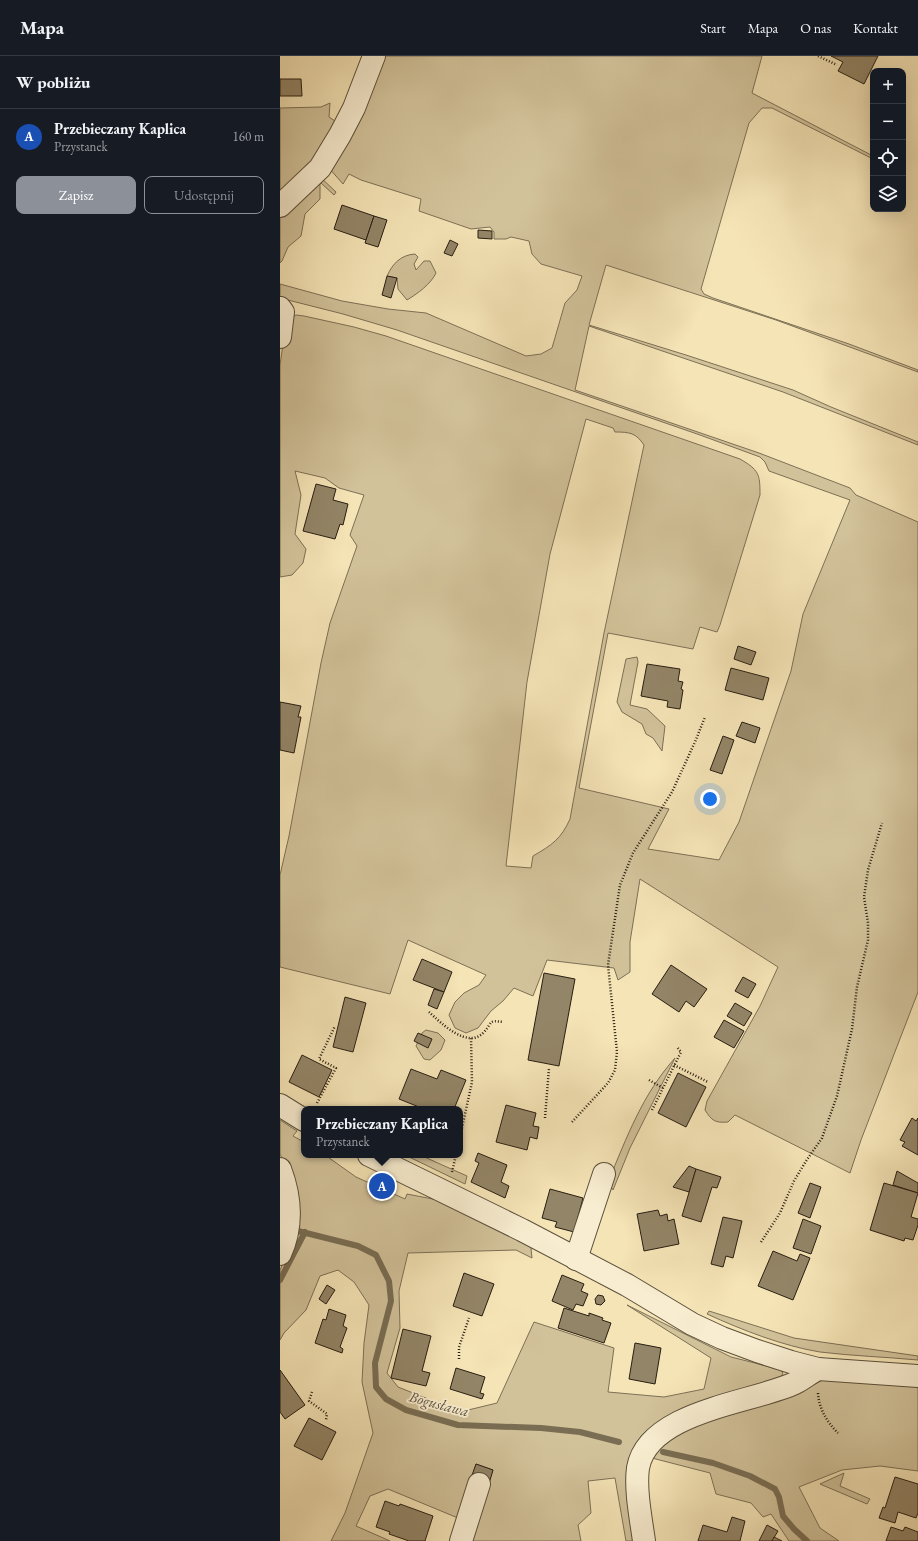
<!DOCTYPE html>
<html lang="pl">
<head>
<meta charset="utf-8">
<style>
	:root { --surface:#171b24; --page:#242831; --text:#f1f3f6; --muted:#9ea1a6; --line:#363941; --accent:#8c9099 }
	body { margin:0; font-family:"EB Garamond",serif; background:var(--page); color:var(--text) }
	.controls { position:absolute; right:12px; top:12px; display:grid; overflow:hidden; border-radius:8px; box-shadow:0 4px 16px #0002 }
	.controls button { width:36px; height:36px; display:grid; place-items:center; padding:0; border:0; border-bottom:1px solid var(--line); background:var(--surface); color:var(--text); font:20px sans-serif }
	.you { position:absolute; left:430px; top:743px; width:14px; height:14px; margin:-10px; border:3px solid #fff; border-radius:50%; background:#1a73e8; box-shadow:0 0 0 6px #1a73e833 }
	.badge { display:grid; place-items:center; width:26px; height:26px; border-radius:50%; background:var(--accent); color:#fff; font-size:13px; font-weight:700 }
	.pin { position:absolute; translate:-50% -50%; border:2px solid #fff; box-shadow:0 1px 4px #0006 }
	.popup { position:absolute; left:21px; top:1050px; width:162px; height:52px; box-sizing:border-box; display:grid; place-content:center; border-radius:8px; background:var(--surface); filter:drop-shadow(0 1px 3px #0005); font-size:13px; white-space:nowrap; color:var(--muted) }
	.popup b { font-size:15px; color:var(--text) }
	.popup::after { content:''; position:absolute; left:50%; top:100%; margin-left:-8px; border:8px solid transparent; border-top-color:var(--surface) }
	.list { margin:0; padding:0; list-style:none }
	h2 { display:flex; justify-content:space-between; align-items:center; height:52px; margin:0; padding:0 16px; font-size:17px }
	h2 small { font-size:13px; font-weight:400; color:var(--muted) }
	.list li { display:grid; grid-template-columns:26px 1fr auto; gap:12px; align-items:center; box-sizing:border-box; height:56px; padding:0 16px; border-top:1px solid var(--line) }
	.list b { display:block; font-size:15px; white-space:nowrap }
	.list p { margin:0; font-size:13px; white-space:nowrap; color:var(--muted) }
	.list em { font-size:13px; font-style:normal; color:var(--muted) }
	.actions { display:flex; gap:8px; padding:12px 16px }
	.actions a { flex:1; padding:9px 0; border:1px solid var(--accent); border-radius:8px; text-align:center; font-size:14px; color:var(--accent) }
	.actions .main { background:var(--accent); color:#fff }
	.icon { flex:none; width:22px; height:22px; fill:none; stroke:currentColor; stroke-width:2; stroke-linecap:round; stroke-linejoin:round }
	.map { position:relative; flex:none; width:638px; height:1485px; overflow:hidden }
	header { display:flex; align-items:center; gap:24px; box-sizing:border-box; height:56px; padding:0 20px; background:var(--surface); border-bottom:1px solid var(--line) }
	header strong { font-size:19px }
	nav { display:flex; gap:22px; margin-inline-start:auto; font-size:14px }
	main { display:flex }
	aside { flex:1; background:var(--surface) }
	.map>svg:first-child { display:block }
	.green { fill:#d2c29a; stroke:#7d7056; fill-rule:evenodd }
	.lines { fill:none; stroke-linecap:round; stroke-linejoin:round }
	.stream { stroke:#796d53; stroke-width:6 }
	.building { fill:#938567; stroke:#281e12 }
	.minor-casing { stroke:#5b503b; stroke-width:24 }
	.path { stroke:#281e12; stroke-width:2.5; stroke-dasharray:1 2; stroke-linecap:butt }
	.minor { stroke:#f8edd0; stroke-width:22 }
	.labels { text-anchor:middle; stroke-width:3.5; stroke-linejoin:round; paint-order:stroke }
	.water-label { font-size:15px; font-style:italic; fill:#5e523d; stroke:#f8edd0 }
</style>
</head>
<body>
<header>
<strong>Mapa</strong>
<nav><a>Start</a><a>Mapa</a><a>O nas</a><a>Kontakt</a></nav>
</header>
<main>
<aside>
<h2>W pobliżu<small></small></h2>
<ul class="list">
<li><span class="badge" style="background:#1a4fb4">A</span><div><b>Przebieczany Kaplica</b><p>Przystanek</p></div><em>160 m</em></li>
</ul>
<div class="actions"><a class="main">Zapisz</a><a>Udostępnij</a></div>
</aside>
<div class="map">
<svg width="638" height="1485" viewBox="0 0 638 1485">
	<rect width="100%" height="100%" fill="#f5e4b6"/>
	<filter id="stains"><feTurbulence type="fractalNoise" baseFrequency=".005" numOctaves="4"/><feColorMatrix values="0 0 0 0 .2 0 0 0 0 .09 0 0 0 0 .02 0 0 0 .5 -.17"/></filter>
	<radialGradient id="worn" r=".72"><stop offset=".6" stop-color="#630" stop-opacity="0"/><stop offset="1" stop-color="#630" stop-opacity=".3"/></radialGradient>
	<g class="green">
		<path d="M100,0H482L472,37L593,100V103L492,52H482L469,67L421,233L424,238L433,242L569,288L638,314V316L496,264L326,209L309,269L406,299L513,334L551,351L638,386V389L503,336L309,270L295,334L479,397L570,432L576,439L638,466V936L581,1084L570,1117L455,1059L448,1066C435,1067 432,1065 425,1054L427,1045L480,950L498,911L360,823L350,886V916L338,924L334,912L267,904L253,940L234,932L223,945L211,955L198,972L186,977L175,972L169,959L175,946L184,937L199,929L206,919L128,884L110,938L0,911V819L9,780L41,607L50,567L77,490L70,479L84,439L59,432L45,422L15,415L21,439L15,478L26,493L23,507L12,519L0,521V309L3,288L10,263L16,259L24,260L74,271L106,280L460,403C479,414 480,418 480,439L440,569L437,576L420,571L413,593L328,577L299,732L389,753L368,793L439,804L459,766L511,615L523,558L570,444L489,415L485,406L480,401L420,379L117,274L63,258L0,242V228L62,245L108,253L146,257L246,300L261,298L272,292L285,247L297,234L302,220L261,208L252,198L249,185L231,181L226,183H214V176L210,171L191,173L139,155L141,143L81,124L69,118L63,128L48,111ZM306,363L333,372L335,376C350,376 356,377 364,389L324,577L290,763C281,783 272,789 253,800L251,812L226,810L247,626L270,498Z"/>
		<polygon points="50,47 49,61 58,67 46,94 0,143 0,52 41,51"/>
		<polygon points="39,120 56,136 54,139 40,126 40,143 25,158 21,180 8,191 2,205 0,207 0,156"/>
		<path d="M135,198L138,201L134,208L136,214L144,205H150L156,217C151,228 137,238 127,244L118,233L117,222L107,220C113,207 121,199 135,198Z"/>
		<polygon points="357,601 358,606 350,649 367,653 385,670 382,695 373,682 366,678 362,668 342,656 337,646 346,603"/>
		<polygon points="146,974 158,977 165,984 161,994 150,1004 144,1003 136,990 142,977"/>
		<path d="M395,1002L350,1092L333,1134L328,1126C347,1081 362,1039 395,1002Z"/>
		<polygon points="0,1064 17,1075 13,1080 24,1086 24,1099 45,1099 76,1121 125,1143 127,1138 163,1145 246,1187 251,1192 252,1202 236,1194 128,1197 119,1235 120,1272 107,1317 118,1331 158,1347 184,1355 217,1347 254,1266 334,1292 328,1336 384,1341 424,1333 431,1302 347,1249 451,1301 475,1307 500,1314 503,1317 501,1321 384,1365 366,1375 362,1379 352,1395 348,1409 356,1485 346,1485 335,1422 308,1425 311,1457 298,1469 301,1485 188,1485 213,1414 196,1408 178,1462 108,1433 90,1440 76,1470 110,1485 51,1485 65,1457 93,1377 82,1326 84,1287 89,1249 74,1226 58,1214 40,1220 26,1254 4,1277 0,1284 0,1214 10,1192 12,1125 0,1098"/>
		<polygon points="125,1099 140,1099 187,1120 185,1128"/>
		<path d="M429,1255L514,1282L638,1300V1304C606,1301 573,1300 540,1296C503,1290 462,1274 427,1258Z"/>
		<polygon points="545,1323 638,1330 638,1415 600,1410 562,1414 519,1431 540,1472 559,1485 509,1485 491,1458 483,1461 471,1447 436,1438 430,1417 372,1402 379,1389 414,1367 526,1332"/>
		<polygon points="564,1417 560,1430 590,1443 587,1448 540,1428"/>
	</g>
	<g class="lines">
		<g class="stream">
			<polyline points="18,1175 78,1190 96,1199 109,1225 111,1245 95,1307 96,1331 106,1343 126,1354 178,1369 261,1372 300,1376 339,1386"/>
			<polyline points="0,1224 25,1176"/>
			<polyline points="383,1396 433,1407 470,1420 495,1433 499,1441 503,1460 514,1473 527,1485"/>
		</g>
	</g>
	<g class="building">
		<polygon points="551,0 598,0 584,28 558,15 563,6"/>
		<polygon points="0,23 21,23 22,40 0,40"/>
		<polygon points="62,149 94,160 86,184 54,173"/>
		<polygon points="94,160 107,164 98,191 85,187"/>
		<polygon points="198,174 212,175 212,183 198,182"/>
		<polygon points="170,184 178,188 172,200 164,197"/>
		<polygon points="107,220 117,222 111,242 102,239"/>
		<polygon points="36,428 56,433 53,444 68,448 63,469 60,468 55,483 23,475"/>
		<polygon points="458,590 476,596 471,609 454,603"/>
		<polygon points="367,608 400,613 398,625 403,626 401,633 403,634 400,653 387,651 388,645 361,640"/>
		<polygon points="451,612 489,622 483,644 445,634"/>
		<polygon points="0,646 21,650 18,661 21,661 14,697 0,694"/>
		<polygon points="462,666 480,672 475,687 456,680"/>
		<polygon points="443,680 454,684 442,718 430,714"/>
		<polygon points="142,903 172,916 164,936 133,924"/>
		<polygon points="391,909 427,933 414,951 406,945 399,956 372,938"/>
		<polygon points="264,917 295,923 279,1010 248,1004"/>
		<polygon points="463,921 476,928 468,942 455,935"/>
		<polygon points="154,933 164,936 157,953 148,949"/>
		<polygon points="65,941 86,947 73,996 53,991"/>
		<polygon points="455,947 472,957 464,970 447,960"/>
		<polygon points="444,964 464,975 454,992 434,981"/>
		<polygon points="138,977 152,983 148,992 134,985"/>
		<polygon points="22,999 52,1014 39,1041 9,1026"/>
		<polygon points="131,1013 157,1023 161,1014 186,1024 174,1053 144,1053 119,1043"/>
		<polygon points="398,1017 426,1031 406,1071 378,1057"/>
		<polygon points="226,1049 256,1057 253,1070 259,1071 257,1083 250,1081 247,1094 216,1086"/>
		<polygon points="632,1062 636,1065 638,1062 638,1099 622,1090 625,1086 620,1084"/>
		<polygon points="198,1097 227,1109 221,1126 229,1130 225,1142 191,1126 199,1107 195,1105"/>
		<polygon points="409,1110 416,1113 409,1136 393,1131"/>
		<polygon points="416,1113 441,1121 437,1132 432,1131 421,1166 402,1160"/>
		<polygon points="617,1115 638,1127 638,1137 613,1129"/>
		<polygon points="530,1127 541,1131 530,1162 518,1157"/>
		<polygon points="604,1127 638,1137 631,1161 638,1163 638,1169 633,1184 625,1182 624,1185 590,1174"/>
		<polygon points="270,1133 303,1142 294,1176 275,1171 277,1166 262,1162"/>
		<polygon points="378,1154 380,1160 387,1158 388,1165 394,1163 399,1188 364,1195 357,1158"/>
		<polygon points="443,1161 462,1165 453,1202 446,1200 443,1211 431,1208"/>
		<polygon points="523,1163 541,1170 531,1198 513,1192"/>
		<polygon points="493,1195 517,1205 520,1198 530,1202 513,1244 478,1230"/>
		<polygon points="184,1217 214,1228 202,1260 173,1250"/>
		<polygon points="282,1219 304,1228 301,1235 308,1238 303,1250 296,1248 293,1254 272,1245"/>
		<polygon points="47,1229 55,1234 46,1248 39,1243"/>
		<polygon points="318,1239 323,1240 325,1245 321,1249 316,1248 315,1243"/>
		<polygon points="284,1252 309,1260 309,1257 323,1262 322,1264 331,1267 324,1287 278,1272"/>
		<polygon points="49,1253 66,1259 63,1270 67,1272 60,1291 63,1293 62,1297 35,1287 43,1263 46,1264"/>
		<polygon points="123,1273 151,1280 142,1315 150,1317 146,1330 111,1322"/>
		<polygon points="355,1287 381,1292 375,1328 349,1323"/>
		<polygon points="176,1312 205,1321 200,1337 204,1338 202,1343 170,1333"/>
		<polygon points="0,1314 25,1349 5,1363 0,1356"/>
		<polygon points="29,1362 56,1376 42,1404 14,1390"/>
		<polygon points="196,1408 213,1414 208,1431 190,1425"/>
		<polygon points="615,1421 638,1428 638,1457 636,1462 618,1456 615,1467 599,1462 603,1451 605,1452"/>
		<polygon points="105,1445 119,1450 120,1448 153,1460 145,1485 129,1485 109,1478 110,1476 96,1471"/>
		<polygon points="452,1461 465,1465 460,1485 418,1485 423,1469 447,1476"/>
		<polygon points="487,1469 498,1475 492,1485 479,1485"/>
		<polygon points="611,1471 623,1475 625,1471 638,1476 638,1485 606,1485"/>
		<polygon points="494,1481 502,1485 492,1485"/>
	</g>
	<g class="lines">
		<g class="minor-casing">
			<g id="minor">
				<polyline points="0,150 40,112 60,79 74,52 94,0"/>
				<polyline points="0,252 3,256 0,281"/>
				<polyline points="0,1049 24,1064"/>
				<polyline points="89,1099 242,1174 347,1229 412,1268 442,1282 477,1295 511,1306 538,1313 638,1320"/>
				<path d="M0,1113C11,1142 13,1170 0,1198"/>
				<polyline points="296,1203 324,1118"/>
				<polyline points="181,1485 199,1428"/>
				<path d="M364,1485C361,1463 355,1434 358,1412C368,1355 472,1347 515,1327C523,1323 530,1317 538,1313"/>
			</g>
		</g>
		<g class="path">
			<polyline points="538,0 557,9"/>
			<path d="M149,956C161,967 188,994 204,976C213,966 208,964 223,966"/>
			<polyline points="394,1009 428,1026"/>
			<polyline points="369,1024 383,1032"/>
			<polyline points="37,1047 56,1012 39,1003 55,970"/>
			<polyline points="372,1054 401,996 397,991"/>
			<polyline points="265,1062 269,1012"/>
			<polyline points="292,1066 328,1027 335,1014 337,996 328,909 340,829 353,797 392,736 415,686 425,661"/>
			<polyline points="180,1081 192,1026 191,982"/>
			<polyline points="172,1116 176,1099"/>
			<polyline points="481,1186 500,1157 514,1125 526,1105 542,1082 557,1040 572,973 577,931 588,884 588,867 584,841 588,814 602,767"/>
			<polyline points="179,1303 179,1291 189,1262"/>
			<polyline points="32,1336 29,1345 47,1358 46,1364"/>
			<path d="M538,1337C539,1353 547,1366 558,1377"/>
		</g>
		<use href="#minor" class="minor"/>
	</g>
	<g class="labels">
		<g class="water-label">
			<text transform="translate(159 1348) rotate(15)" y="5">Bogusława</text>
		</g>
	</g>
	<rect width="100%" height="100%" filter="url(#stains)"/>
	<rect width="100%" height="100%" fill="url(#worn)"/>
</svg>
<div class="controls">
<button>+</button>
<button>−</button>
<button><svg class="icon" aria-label="locate" viewBox="0 0 24 24"><circle cx="12" cy="12" r="6"/><path d="M12 2v4M12 18v4M2 12h4M18 12h4"/></svg></button>
<button><svg class="icon" aria-label="layers" viewBox="0 0 24 24"><path d="M12 4l9 5-9 5-9-5zM3 14l9 5 9-5"/></svg></button>
</div>
<div class="you"></div>
<div class="pin badge" style="left:102px;top:1130px;background:#1a4fb4">A</div>
<div class="popup"><b>Przebieczany Kaplica</b>Przystanek</div>
</div>
</main>
</body>
</html>
